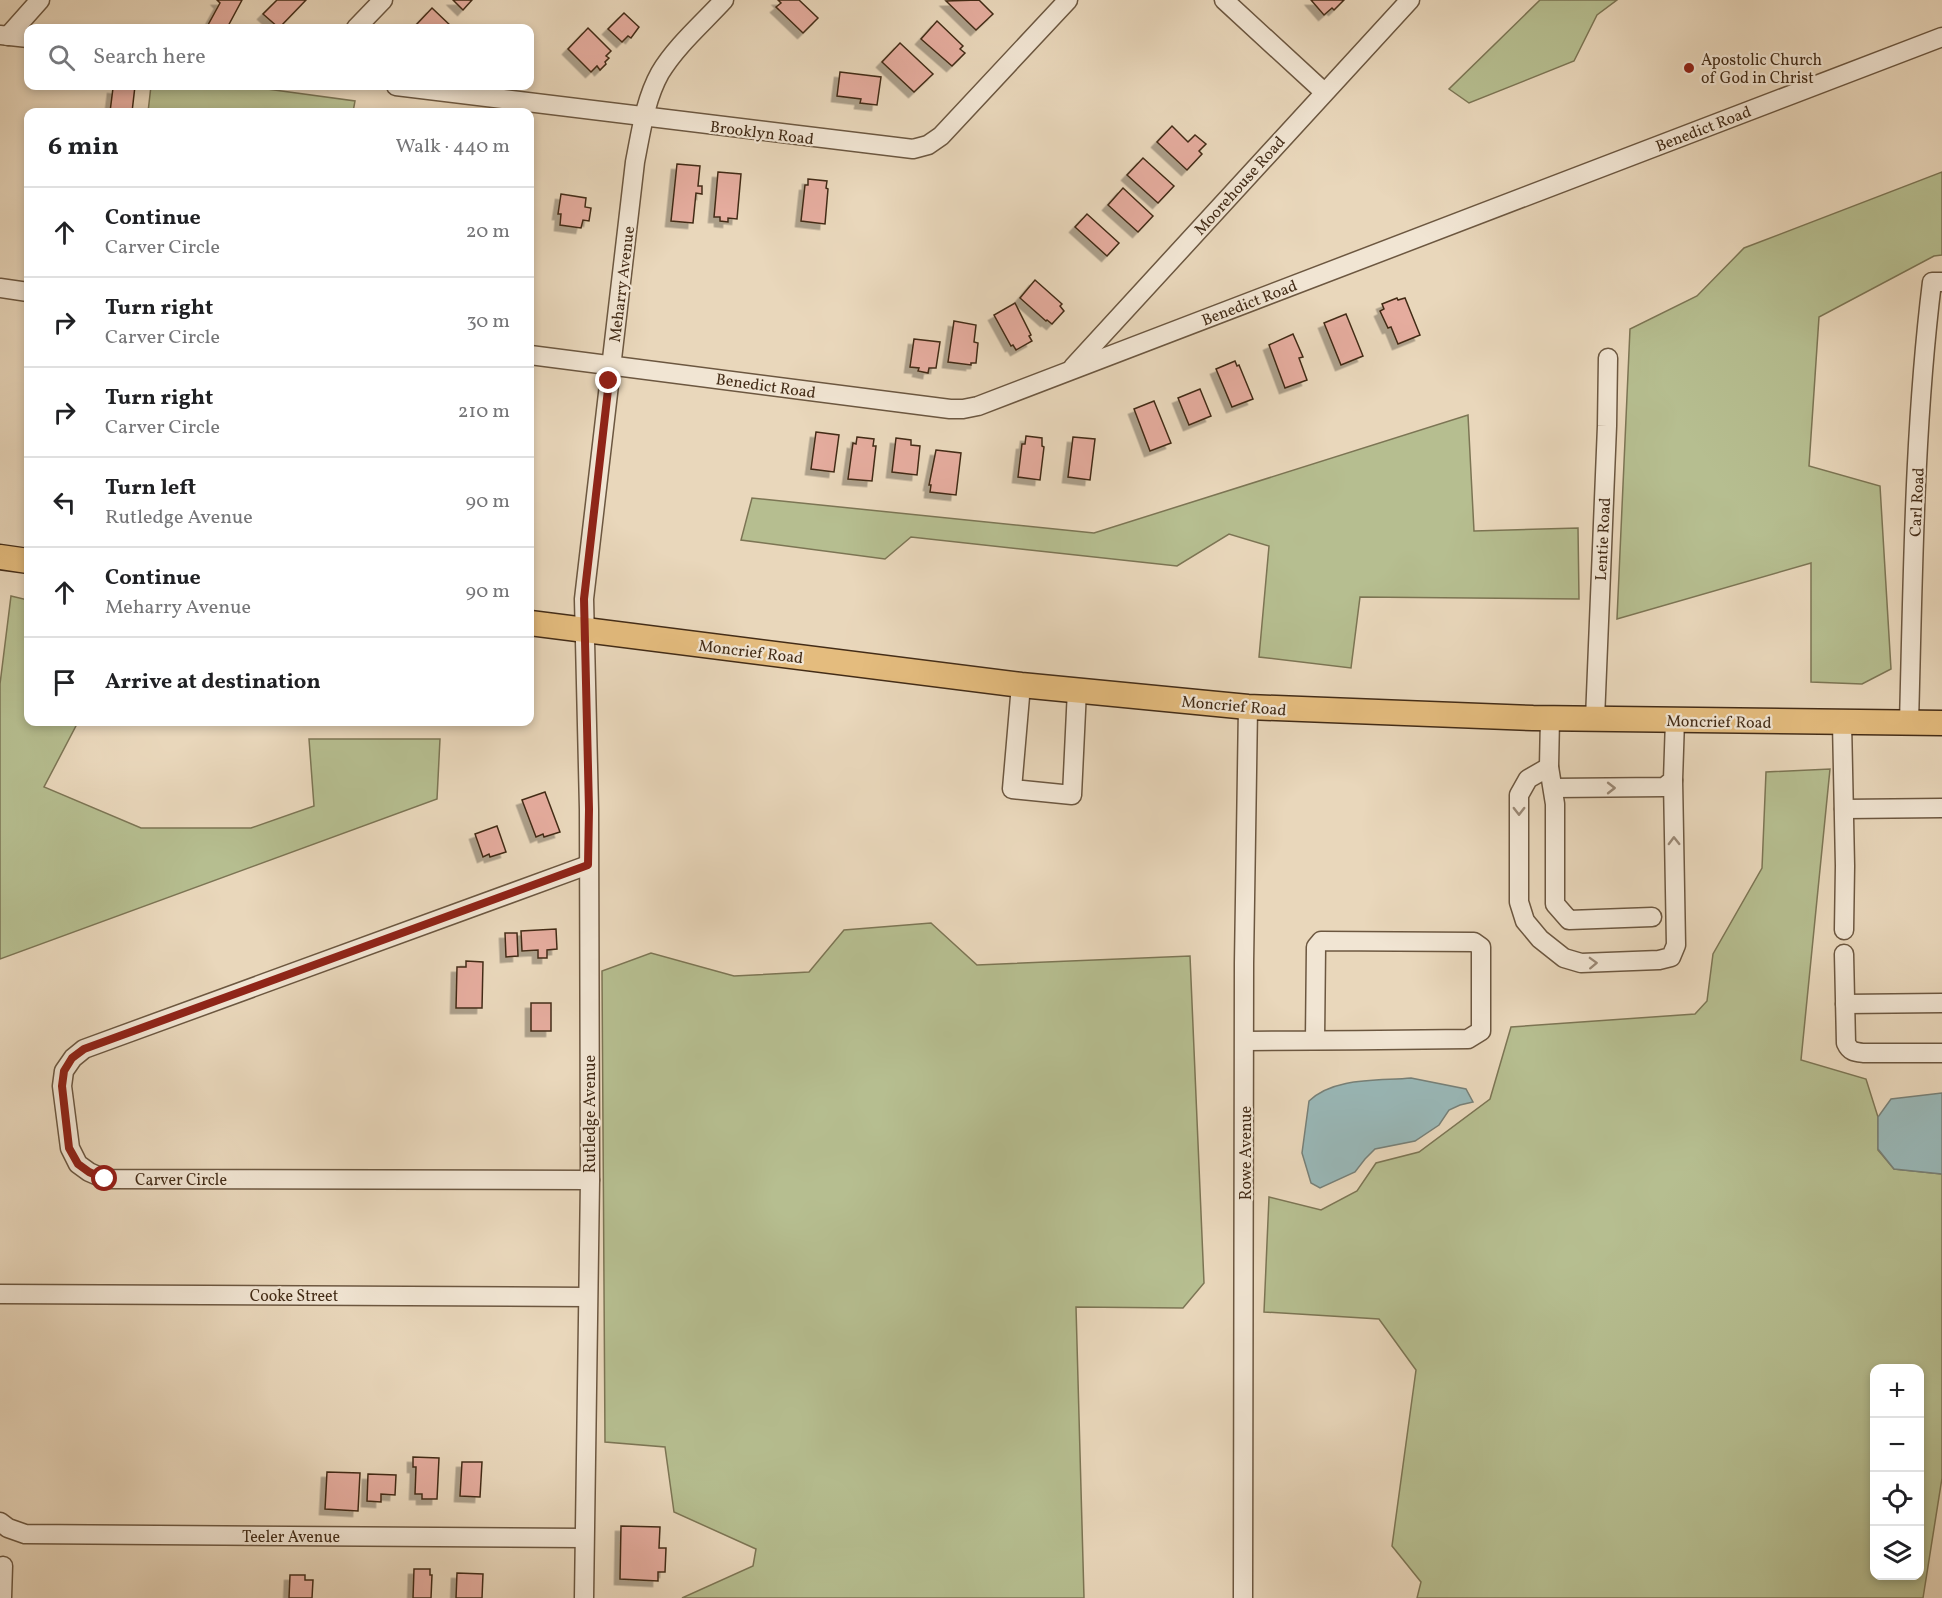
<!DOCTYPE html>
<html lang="en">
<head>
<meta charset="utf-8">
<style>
	:root { --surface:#fff; --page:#f6f6f6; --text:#202124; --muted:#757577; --line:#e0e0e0 }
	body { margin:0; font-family:Vollkorn,serif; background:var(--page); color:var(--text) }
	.controls { position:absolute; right:18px; bottom:18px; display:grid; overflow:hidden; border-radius:12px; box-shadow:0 3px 9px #0003 }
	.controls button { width:54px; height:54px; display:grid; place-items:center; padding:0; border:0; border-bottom:2px solid var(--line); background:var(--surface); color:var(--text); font:30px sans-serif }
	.stop { position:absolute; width:18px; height:18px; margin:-14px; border:4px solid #8f2418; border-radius:50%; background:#fff }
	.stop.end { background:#8f2418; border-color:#fff; box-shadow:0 2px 6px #0008 }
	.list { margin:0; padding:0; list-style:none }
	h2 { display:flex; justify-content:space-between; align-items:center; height:78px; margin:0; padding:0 24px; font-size:26px }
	h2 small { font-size:20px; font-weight:400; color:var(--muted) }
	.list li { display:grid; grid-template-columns:39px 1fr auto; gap:18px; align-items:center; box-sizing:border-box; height:90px; padding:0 24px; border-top:2px solid var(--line) }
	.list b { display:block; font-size:22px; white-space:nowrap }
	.list p { margin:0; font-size:20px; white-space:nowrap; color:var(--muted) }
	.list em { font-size:20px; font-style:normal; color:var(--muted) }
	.icon { flex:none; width:33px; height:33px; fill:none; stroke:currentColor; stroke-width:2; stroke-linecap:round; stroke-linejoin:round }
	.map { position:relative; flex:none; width:1942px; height:1598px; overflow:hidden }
	.search { position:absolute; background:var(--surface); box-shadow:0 3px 9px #0003; left:24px; top:24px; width:510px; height:66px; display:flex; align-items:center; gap:15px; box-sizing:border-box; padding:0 21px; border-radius:12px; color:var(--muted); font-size:22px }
	.panel { position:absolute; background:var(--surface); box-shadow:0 3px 9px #0003; left:24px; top:108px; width:510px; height:618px; border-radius:12px }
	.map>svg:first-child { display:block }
	.green { fill:#b6be90; stroke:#7c7554; stroke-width:1.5; fill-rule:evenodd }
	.water { fill:#99b8b8; stroke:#778078; stroke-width:1.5 }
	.building { fill:#e5ac9e; stroke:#432c17; stroke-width:1.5; filter:url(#shadow) }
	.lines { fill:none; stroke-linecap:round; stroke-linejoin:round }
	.minor-casing { stroke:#6c5740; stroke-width:21 }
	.major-casing { stroke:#432c17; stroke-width:27 }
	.minor { stroke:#f1e5d3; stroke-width:18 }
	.major { stroke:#e4bc7e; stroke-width:24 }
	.oneway { stroke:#9a8875 }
	.route { stroke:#8f2418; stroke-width:8 }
	.poi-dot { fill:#8f2418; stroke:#f1e5d3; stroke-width:2 }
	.labels { text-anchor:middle; stroke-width:4.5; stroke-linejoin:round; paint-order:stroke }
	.poi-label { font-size:16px; fill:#432c17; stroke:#f1e5d3; text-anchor:start }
	.street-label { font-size:16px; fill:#432c17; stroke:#f1e5d3 }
</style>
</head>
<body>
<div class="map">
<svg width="1942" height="1598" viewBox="0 0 1942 1598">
	<defs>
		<filter id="shadow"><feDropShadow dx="-5.5" dy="5.5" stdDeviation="0" flood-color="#0004"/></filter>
	</defs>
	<rect width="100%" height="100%" fill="#e9d7bb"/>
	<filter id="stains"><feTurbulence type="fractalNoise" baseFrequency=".00333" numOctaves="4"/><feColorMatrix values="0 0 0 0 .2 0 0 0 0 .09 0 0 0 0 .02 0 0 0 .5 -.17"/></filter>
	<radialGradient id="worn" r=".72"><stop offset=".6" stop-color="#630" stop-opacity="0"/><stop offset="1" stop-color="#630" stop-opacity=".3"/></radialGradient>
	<g class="green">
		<polygon points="1540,0 1617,0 1597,15 1574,61 1469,103 1449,89"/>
		<polygon points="151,86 244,86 355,101 353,112 148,112"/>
		<polygon points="1942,172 1942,255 1934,256 1819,317 1809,466 1880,486 1891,669 1862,684 1811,682 1811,563 1617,619 1630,329 1697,296 1744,248"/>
		<polygon points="1468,415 1474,531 1578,528 1579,599 1360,597 1351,668 1259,657 1269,546 1229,534 1177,566 911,537 885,559 741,540 752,498 1094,533"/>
		<polygon points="11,596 28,600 28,722 78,722 44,787 141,828 251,828 314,806 309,739 440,739 437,799 0,959 0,684"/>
		<path d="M1830,769L1801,1060L1866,1079L1878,1117V1150L1894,1169L1942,1174V1478L1923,1598H1417L1421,1582L1392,1546L1416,1370L1379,1319L1264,1312L1269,1197L1321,1210L1357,1191L1376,1163L1419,1152L1490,1099L1511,1027L1695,1014L1707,1001L1713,954L1762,868L1766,772ZM1874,1368H1920V1576H1874Z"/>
		<polygon points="931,923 977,965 1190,956 1204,1283 1183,1308 1076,1307 1084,1598 682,1598 753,1566 756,1549 674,1512 665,1447 605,1442 602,971 651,953 734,976 809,972 844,930"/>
	</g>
	<g class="water">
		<path d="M1411,1078L1466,1089L1473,1102L1460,1105L1449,1110L1439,1125L1415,1141L1375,1149L1365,1159L1355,1172L1320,1188L1311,1183L1302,1153L1309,1101C1334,1077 1378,1081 1411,1078Z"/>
		<polygon points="1942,1093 1942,1174 1894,1169 1878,1149 1878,1117 1891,1099"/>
	</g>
	<g class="building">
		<polygon points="217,0 242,0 227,28 223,26 222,28 214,28 208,25 220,3"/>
		<polygon points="277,0 306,0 279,28 263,14"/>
		<polygon points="453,0 472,0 463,10"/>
		<polygon points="778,0 799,0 818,18 803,33 776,7 781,3"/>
		<polygon points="979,0 993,14 976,30 946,1"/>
		<polygon points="1311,0 1344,0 1334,10 1332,8 1324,15"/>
		<polygon points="432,8 453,28 419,28 416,25"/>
		<polygon points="624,13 639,27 631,38 628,36 622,42 608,29"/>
		<polygon points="937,21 963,46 960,49 965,53 952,66 921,39"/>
		<polygon points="588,28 611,51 606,56 609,58 605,62 606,64 600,70 597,66 591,72 568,49"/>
		<polygon points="900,43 933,74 914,92 882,62"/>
		<polygon points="840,72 881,77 877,105 860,103 861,99 837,96"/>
		<polygon points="120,86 135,86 132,112 110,112 113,88 120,89"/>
		<polygon points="1172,126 1188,142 1195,135 1206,144 1199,151 1202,154 1187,170 1157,142"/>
		<polygon points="1143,158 1174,186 1158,203 1127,175"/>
		<polygon points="677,164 700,166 698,186 702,186 702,194 696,193 693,223 671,221"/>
		<polygon points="718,172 741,174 737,219 728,218 728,222 720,221 720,217 714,217"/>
		<polygon points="808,179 827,181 826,188 828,189 825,224 801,221 805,185 808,185"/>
		<polygon points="1123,188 1153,216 1138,232 1108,205"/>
		<polygon points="561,194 586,198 585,207 591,208 589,221 583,220 581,228 560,225 561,214 558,214"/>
		<polygon points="1087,214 1119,243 1107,256 1075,227"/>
		<polygon points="1035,280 1062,304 1060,306 1064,311 1052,324 1047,320 1046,321 1020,298"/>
		<polygon points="1397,298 1398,300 1405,298 1420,335 1398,344 1391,327 1388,328 1380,311 1384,309 1382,304"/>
		<polygon points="1015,303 1031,335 1029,336 1032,341 1016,350 1013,345 1011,346 994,315"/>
		<polygon points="1346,314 1363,356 1341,365 1324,323"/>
		<polygon points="954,321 976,325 974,342 978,343 976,363 971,363 971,365 948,362"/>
		<polygon points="1293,334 1303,357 1299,358 1307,380 1285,388 1269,345"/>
		<polygon points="914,339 940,342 936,368 929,368 928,373 918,371 919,368 910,367"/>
		<polygon points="1235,361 1237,366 1239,365 1253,399 1232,407 1216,369"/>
		<polygon points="1200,389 1211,416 1189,425 1178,398"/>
		<polygon points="1154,401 1171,443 1150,451 1134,409"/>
		<polygon points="816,432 839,435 834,472 811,469"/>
		<polygon points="1026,436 1042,438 1042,446 1044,447 1040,480 1018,477 1022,444 1025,444"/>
		<polygon points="857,437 874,439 873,446 876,446 872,481 848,479 853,443 856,444"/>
		<polygon points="1073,437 1095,439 1090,480 1068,477"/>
		<polygon points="896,438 911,440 911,445 920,446 917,475 892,472"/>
		<polygon points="936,450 961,453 956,495 930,492 931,485 929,485"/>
		<polygon points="545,792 560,832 544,837 543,834 536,837 522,800"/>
		<polygon points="497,826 506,852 490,857 489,854 483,857 475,834"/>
		<polygon points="556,929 557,949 547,950 547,958 538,958 538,950 522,951 521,931"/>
		<polygon points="505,933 517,933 518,956 506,957"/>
		<polygon points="466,961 483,962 482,1008 456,1008 457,967 466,967"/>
		<rect x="531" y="1003" width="20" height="28"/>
		<polygon points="413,1457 439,1458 437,1499 422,1499 422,1494 415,1494 416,1467 413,1467"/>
		<polygon points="462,1462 482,1462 480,1497 460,1496"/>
		<polygon points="327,1472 360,1473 358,1511 325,1509"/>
		<polygon points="368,1474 396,1475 395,1495 381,1494 381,1502 367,1501"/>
		<polygon points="621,1526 660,1527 659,1548 666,1548 665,1572 658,1572 658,1581 620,1579"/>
		<polygon points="414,1569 430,1569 430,1575 432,1575 431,1598 413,1598"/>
		<polygon points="457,1573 483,1574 482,1598 456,1598"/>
		<polygon points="290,1575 305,1575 305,1580 313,1580 312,1598 289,1598"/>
	</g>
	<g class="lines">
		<g class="minor-casing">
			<g id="minor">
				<polyline points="1224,0 1324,92"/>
				<polyline points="356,28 383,0"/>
				<polyline points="0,35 28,38"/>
				<polyline points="8,36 40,0"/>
				<polyline points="396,86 913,149 928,145 941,136 1068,0"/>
				<polyline points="0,288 28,292"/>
				<polyline points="530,355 950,409 963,409 978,406 1942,37"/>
				<polyline points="1073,367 1410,0"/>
				<polyline points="1021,685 1012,789 1072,795 1077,690"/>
				<polyline points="1550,718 1549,767 1555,804 1555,904 1569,920 1652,917"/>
				<polyline points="1595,719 1607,426 1608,358"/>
				<polyline points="1842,722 1845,866 1844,930"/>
				<path d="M1909,723C1913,576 1914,428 1932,282H1942"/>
				<polyline points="1549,767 1528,779 1519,795 1519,902 1525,921 1540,939 1564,958 1581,963 1659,960 1671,957 1676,945 1673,780"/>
				<polyline points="1553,788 1664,787 1673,780 1675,720"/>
				<polyline points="1844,809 1942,808"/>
				<polyline points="588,865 84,1049 73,1058 64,1071 62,1086 70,1148 78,1164 89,1172 105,1179 590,1180"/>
				<path d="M1844,954L1846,1043C1850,1052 1855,1052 1864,1053H1942"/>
				<polyline points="1845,1004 1942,1003"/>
				<path d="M1245,1041C1319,1041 1394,1040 1468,1039L1481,1031V947L1474,942L1321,941L1316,947L1315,1040"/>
				<polyline points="0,1294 587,1297"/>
				<polyline points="0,1522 8,1528 25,1534 584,1538"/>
				<polyline points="2,1598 3,1566"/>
				<path d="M584,1598L590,1180L589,809L584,599L635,162C641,132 645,100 660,73C676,46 703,23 724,0"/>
				<polyline points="1243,1598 1244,963 1248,707"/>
			</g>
		</g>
		<g class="major-casing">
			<g id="major">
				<polyline points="0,557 28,561"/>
				<polyline points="530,623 1021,685 1248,707 1533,718 1942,723"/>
			</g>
		</g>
		<use href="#minor" class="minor"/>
		<use href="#major" class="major"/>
	</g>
	<defs><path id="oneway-chevron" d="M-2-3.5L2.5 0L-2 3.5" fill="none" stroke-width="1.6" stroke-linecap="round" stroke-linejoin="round" transform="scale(1.5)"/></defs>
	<g class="oneway">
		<use href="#oneway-chevron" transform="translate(1611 788)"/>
		<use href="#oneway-chevron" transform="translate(1519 811) rotate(90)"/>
		<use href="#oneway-chevron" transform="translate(1674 841) rotate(-91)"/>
		<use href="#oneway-chevron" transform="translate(1593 963) rotate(-2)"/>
	</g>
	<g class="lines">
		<polyline class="route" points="105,1179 89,1172 78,1164 69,1148 62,1086 64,1071 72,1058 84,1049 588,865 589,809 584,599 609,381"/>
	</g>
	<circle class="poi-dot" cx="1689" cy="68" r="6"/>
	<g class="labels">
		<g class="poi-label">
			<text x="1701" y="65">Apostolic Church<tspan x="1701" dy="18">of God in Christ</tspan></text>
		</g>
		<g class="street-label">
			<text transform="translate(1703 128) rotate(-21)" y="6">Benedict Road</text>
			<text transform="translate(762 132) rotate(7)" y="6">Brooklyn Road</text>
			<text transform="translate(1239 185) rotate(-48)" y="6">Moorehouse Road</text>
			<text transform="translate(621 284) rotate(-83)" y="6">Meharry Avenue</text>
			<text transform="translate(1249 302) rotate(-21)" y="6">Benedict Road</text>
			<text transform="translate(766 385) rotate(8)" y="6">Benedict Road</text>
			<text transform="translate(1916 502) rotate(-87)" y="6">Carl Road</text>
			<text transform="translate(1602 539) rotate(-87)" y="6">Lentie Road</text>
			<text transform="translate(751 651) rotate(7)" y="6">Moncrief Road</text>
			<text transform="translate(1234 705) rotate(5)" y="6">Moncrief Road</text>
			<text transform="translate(1719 721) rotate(1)" y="6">Moncrief Road</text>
			<text transform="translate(589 1114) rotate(-90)" y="6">Rutledge Avenue</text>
			<text transform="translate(1245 1153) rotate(-90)" y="6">Rowe Avenue</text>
			<text x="181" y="1185">Carver Circle</text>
			<text x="294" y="1301">Cooke Street</text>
			<text x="291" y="1542">Teeler Avenue</text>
		</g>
	</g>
	<rect width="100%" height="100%" filter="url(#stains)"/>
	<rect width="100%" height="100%" fill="url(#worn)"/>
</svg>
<div class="controls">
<button>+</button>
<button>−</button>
<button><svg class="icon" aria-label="locate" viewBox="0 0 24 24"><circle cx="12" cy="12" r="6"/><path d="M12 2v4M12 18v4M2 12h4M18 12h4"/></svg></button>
<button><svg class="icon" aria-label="layers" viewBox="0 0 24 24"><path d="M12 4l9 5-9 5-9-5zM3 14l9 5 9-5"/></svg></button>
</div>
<div class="stop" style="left:105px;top:1179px"></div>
<div class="stop end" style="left:609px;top:381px"></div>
<div class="search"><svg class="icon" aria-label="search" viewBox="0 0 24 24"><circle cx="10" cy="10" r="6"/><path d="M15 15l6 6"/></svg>Search here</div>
<section class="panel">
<h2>6 min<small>Walk · 440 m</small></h2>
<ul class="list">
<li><svg class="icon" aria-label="ahead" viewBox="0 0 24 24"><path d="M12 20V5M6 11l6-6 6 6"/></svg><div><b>Continue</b><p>Carver Circle</p></div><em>20 m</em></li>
<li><svg class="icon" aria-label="right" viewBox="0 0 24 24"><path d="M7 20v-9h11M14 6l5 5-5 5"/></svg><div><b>Turn right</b><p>Carver Circle</p></div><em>30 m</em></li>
<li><svg class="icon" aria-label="right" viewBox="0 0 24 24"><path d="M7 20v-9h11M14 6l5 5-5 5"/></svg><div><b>Turn right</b><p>Carver Circle</p></div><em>210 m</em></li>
<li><svg class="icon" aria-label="left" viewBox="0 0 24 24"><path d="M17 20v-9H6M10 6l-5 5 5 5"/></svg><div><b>Turn left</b><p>Rutledge Avenue</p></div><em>90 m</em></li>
<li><svg class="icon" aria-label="ahead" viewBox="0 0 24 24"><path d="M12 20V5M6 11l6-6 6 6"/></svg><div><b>Continue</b><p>Meharry Avenue</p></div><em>90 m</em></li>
<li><svg class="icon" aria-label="arrive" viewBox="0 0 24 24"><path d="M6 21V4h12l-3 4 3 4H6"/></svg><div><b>Arrive at destination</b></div></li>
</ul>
</section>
</div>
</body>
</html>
